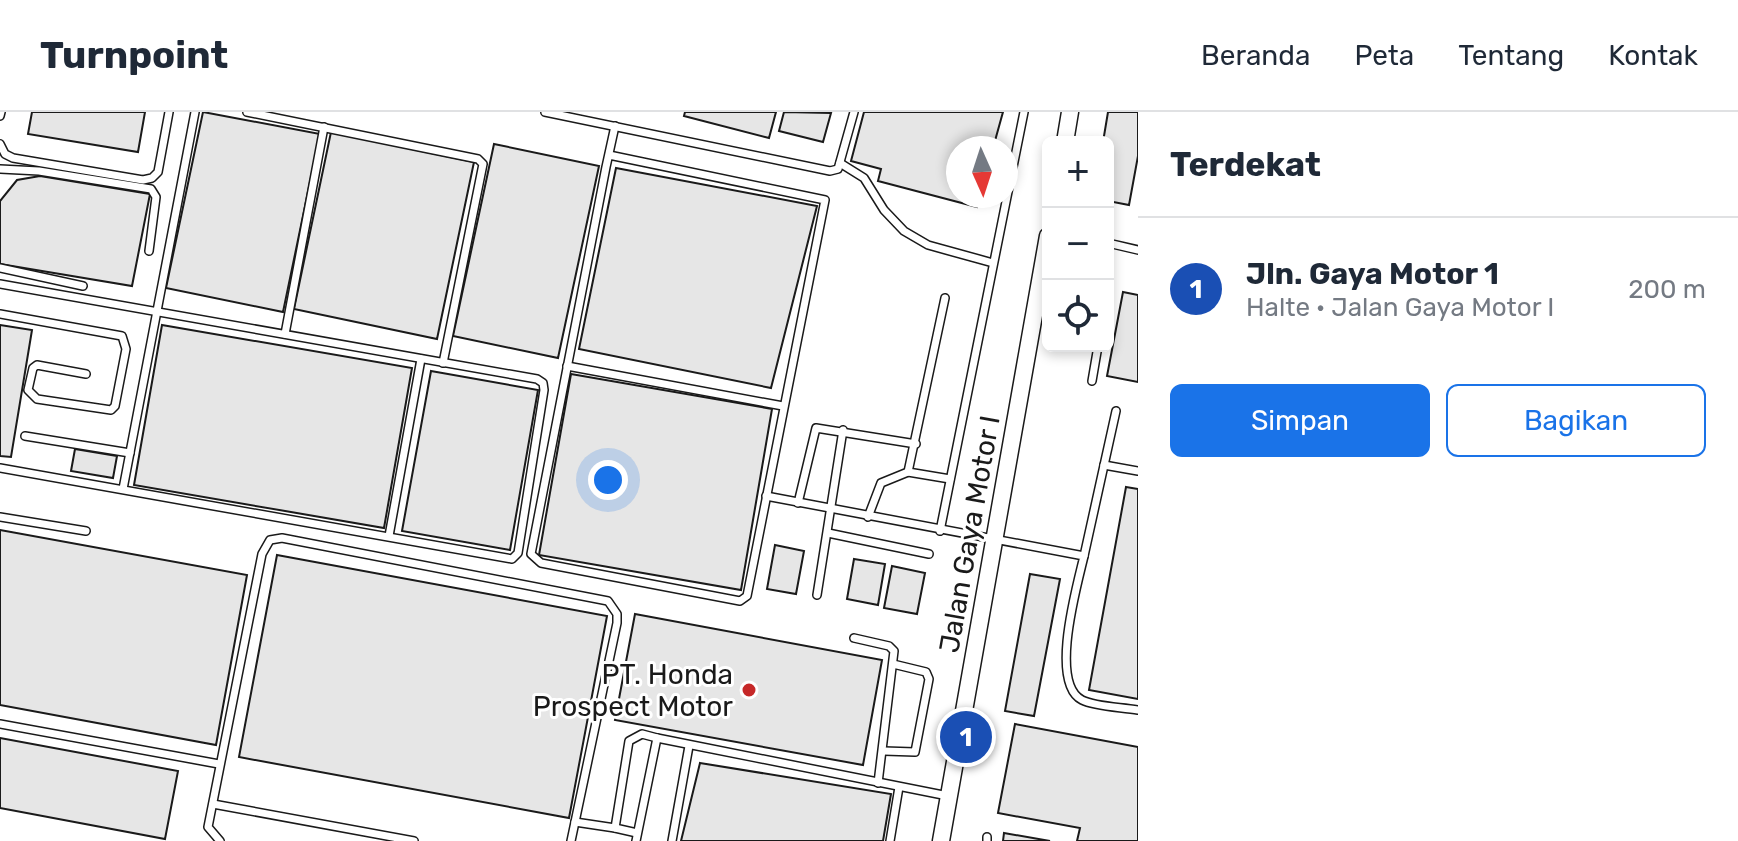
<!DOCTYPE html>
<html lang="id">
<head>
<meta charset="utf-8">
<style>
	:root { --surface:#fff; --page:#f6f6f7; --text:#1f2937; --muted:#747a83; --line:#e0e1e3; --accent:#1a73e8 }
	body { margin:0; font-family:Rubik,sans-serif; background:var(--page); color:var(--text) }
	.controls { position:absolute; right:24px; top:24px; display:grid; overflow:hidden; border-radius:12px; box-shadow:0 4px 12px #0003 }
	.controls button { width:72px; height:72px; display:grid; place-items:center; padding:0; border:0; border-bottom:2px solid var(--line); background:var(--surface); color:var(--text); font:40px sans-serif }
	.compass { position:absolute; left:946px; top:24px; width:72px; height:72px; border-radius:50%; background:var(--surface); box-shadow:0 4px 12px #0003; rotate:177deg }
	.you { position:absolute; left:608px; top:368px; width:28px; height:28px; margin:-20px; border:6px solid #fff; border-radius:50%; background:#1a73e8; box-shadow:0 0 0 12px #1a73e833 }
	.badge { display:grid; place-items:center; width:52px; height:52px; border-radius:50%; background:var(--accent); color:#fff; font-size:26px; font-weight:700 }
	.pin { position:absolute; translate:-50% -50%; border:4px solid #fff; box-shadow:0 2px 8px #0006 }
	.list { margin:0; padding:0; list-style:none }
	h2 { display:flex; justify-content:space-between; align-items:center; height:104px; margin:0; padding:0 32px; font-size:34px }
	h2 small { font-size:26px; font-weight:400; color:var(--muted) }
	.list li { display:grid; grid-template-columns:52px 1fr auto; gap:24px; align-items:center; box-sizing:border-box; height:144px; padding:0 32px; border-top:2px solid var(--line) }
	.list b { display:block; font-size:30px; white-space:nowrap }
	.list p { margin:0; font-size:26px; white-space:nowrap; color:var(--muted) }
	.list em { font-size:26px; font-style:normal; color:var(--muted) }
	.actions { display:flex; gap:16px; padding:24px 32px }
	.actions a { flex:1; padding:18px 0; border:2px solid var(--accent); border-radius:12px; text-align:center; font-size:28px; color:var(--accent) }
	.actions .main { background:var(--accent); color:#fff }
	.icon { flex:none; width:44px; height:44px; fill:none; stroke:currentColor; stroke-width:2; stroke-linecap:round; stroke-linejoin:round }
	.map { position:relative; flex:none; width:1138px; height:729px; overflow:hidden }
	header { display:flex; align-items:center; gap:48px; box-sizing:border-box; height:112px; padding:0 40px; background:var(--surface); border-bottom:2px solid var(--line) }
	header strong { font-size:38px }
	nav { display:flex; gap:44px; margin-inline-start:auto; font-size:28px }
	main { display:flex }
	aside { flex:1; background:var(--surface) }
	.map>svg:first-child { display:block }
	.building { fill:#e6e6e6; stroke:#1a1a1a; stroke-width:2 }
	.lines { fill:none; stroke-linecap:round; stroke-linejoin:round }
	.service-casing { stroke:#1a1a1a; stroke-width:10 }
	.tertiary-casing { stroke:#1a1a1a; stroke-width:19 }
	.service { stroke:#fff; stroke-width:7 }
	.tertiary { stroke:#fff; stroke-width:16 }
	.poi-dot { fill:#c62828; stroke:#fff; stroke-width:3 }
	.labels { text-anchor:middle; stroke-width:6; stroke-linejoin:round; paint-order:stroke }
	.street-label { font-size:28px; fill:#1a1a1a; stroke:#fff }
	.poi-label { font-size:28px; fill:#1a1a1a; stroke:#fff; text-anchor:end }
</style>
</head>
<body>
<header>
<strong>Turnpoint</strong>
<nav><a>Beranda</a><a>Peta</a><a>Tentang</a><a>Kontak</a></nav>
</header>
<main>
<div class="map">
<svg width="1138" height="729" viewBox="0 0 1138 729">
	<rect width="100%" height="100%" fill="#fff"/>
	<g class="building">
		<polygon points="32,0 145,0 138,40 28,22"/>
		<polygon points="203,0 320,22 283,200 166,176"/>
		<polygon points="685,0 776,0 769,26 684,4"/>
		<polygon points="784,0 831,1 823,30 779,19"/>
		<polygon points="864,0 1003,0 993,36 958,36 958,84 981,84 977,95 878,69 881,57 851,49"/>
		<polygon points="1108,0 1138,0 1138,44 1129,93 1108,89 1108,30 1103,30"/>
		<polygon points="331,20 474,50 437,227 294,197"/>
		<polygon points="494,32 599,54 558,246 453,224"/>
		<polygon points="616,56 817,94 771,276 579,237"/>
		<polygon points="40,64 150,82 132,174 0,152 0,89 17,68"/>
		<polygon points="1123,180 1138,183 1138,270 1107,264"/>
		<polygon points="0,213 32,218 11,345 0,344"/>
		<polygon points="162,213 412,256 384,416 134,373"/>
		<polygon points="431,259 538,278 510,438 402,419"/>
		<polygon points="571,262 772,297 741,478 539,443"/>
		<polygon points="75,337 117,344 113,366 71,359"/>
		<polygon points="1126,375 1138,377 1138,587 1089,578"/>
		<polygon points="0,418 247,463 216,633 0,593"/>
		<polygon points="775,433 804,439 796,482 767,477"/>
		<polygon points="277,443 607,504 569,706 239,645"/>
		<polygon points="854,447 885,452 878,493 847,487"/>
		<polygon points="892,454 925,461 917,502 884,496"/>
		<polygon points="1030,462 1060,467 1034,604 1005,599"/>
		<polygon points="635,502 882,548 863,653 615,608"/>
		<polygon points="1015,612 1138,635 1138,729 1077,729 1080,716 998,701"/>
		<polygon points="0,626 178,659 165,727 0,696"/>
		<polygon points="700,651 891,682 883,729 681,729"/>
		<polygon points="1004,721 1050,729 1003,729"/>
	</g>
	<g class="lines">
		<g class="service-casing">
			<g id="service">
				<polyline points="247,0 478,47 483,52 443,251"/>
				<polyline points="545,0 830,59 838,57 854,0"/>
				<polyline points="0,4 1,0"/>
				<polyline points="0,32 5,42 13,46 143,68 152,66 158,60 169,0"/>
				<polyline points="609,43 825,88 747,484 740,489 541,451 531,442 606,55 615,14"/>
				<polyline points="840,51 864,66 884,98 904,119 928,133 993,151"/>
				<polyline points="0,57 39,59 151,77 156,85 149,139"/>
				<polyline points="1108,131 1138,138"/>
				<polyline points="0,156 83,174"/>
				<polyline points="0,172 537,267 543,271 544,278 518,441 512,447 0,356"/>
				<polyline points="0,202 122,224 126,237 115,294 111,298 37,287 28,278 33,256 37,253 86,262"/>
				<polyline points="285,222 324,15"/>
				<polyline points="567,254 783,294"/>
				<polyline points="1092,269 1098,234"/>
				<polyline points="25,324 130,341"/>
				<polyline points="1104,353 1138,359"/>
				<polyline points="908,360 950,367"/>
				<polyline points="123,377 195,0"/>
				<path d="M766,384L1084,444C1077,474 1049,571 1082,588C1096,595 1122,595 1138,598"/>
				<polyline points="798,391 816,316 916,332"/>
				<polyline points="0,405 86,419"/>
				<polyline points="868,405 881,371 908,360 945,186"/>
				<polyline points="940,419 1024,0"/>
				<polyline points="828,421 929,442"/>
				<polyline points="389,424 421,247"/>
				<polyline points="1084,444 1116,299"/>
				<polyline points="817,483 843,318"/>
				<polyline points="854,526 889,534 894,539 878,671"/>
				<polyline points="0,612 219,652"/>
				<polyline points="884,639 915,640 929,567 926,560 893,552"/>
				<polyline points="213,692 414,729"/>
				<polyline points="575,710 615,716"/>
				<polyline points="637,721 615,716 629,629 642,622 657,626"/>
				<polyline points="220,729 208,715 262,442 270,428 282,426 608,489 617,502 617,511 571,729"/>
				<polyline points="636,729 657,626 948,684"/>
				<polyline points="672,729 689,634"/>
				<polyline points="890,729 899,675"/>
				<polyline points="987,729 987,725"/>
			</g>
		</g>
		<g class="tertiary-casing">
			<g id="tertiary">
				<polyline points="1065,30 1070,0"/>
				<polyline points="941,729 1048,124"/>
			</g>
		</g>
		<use href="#service" class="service"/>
		<use href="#tertiary" class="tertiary"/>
	</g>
	<circle class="poi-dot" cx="749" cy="578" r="8"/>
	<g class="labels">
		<g class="street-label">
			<text transform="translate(969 422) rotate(-80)" y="10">Jalan Gaya Motor I</text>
		</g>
		<g class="poi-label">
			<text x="733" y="572">PT. Honda<tspan x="733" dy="32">Prospect Motor</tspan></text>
		</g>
	</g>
</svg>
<div class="controls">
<button>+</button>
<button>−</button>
<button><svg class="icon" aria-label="locate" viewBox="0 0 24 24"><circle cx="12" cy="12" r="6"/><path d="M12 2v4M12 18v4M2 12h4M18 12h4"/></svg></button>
</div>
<svg class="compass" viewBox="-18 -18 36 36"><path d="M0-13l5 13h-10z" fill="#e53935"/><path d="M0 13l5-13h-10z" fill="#747a83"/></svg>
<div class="you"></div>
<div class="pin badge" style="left:966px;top:625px;background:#1a4fb4">1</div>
</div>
<aside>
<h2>Terdekat<small></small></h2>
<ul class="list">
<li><span class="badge" style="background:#1a4fb4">1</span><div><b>Jln. Gaya Motor 1</b><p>Halte · Jalan Gaya Motor I</p></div><em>200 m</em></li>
</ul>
<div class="actions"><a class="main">Simpan</a><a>Bagikan</a></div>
</aside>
</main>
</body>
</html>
